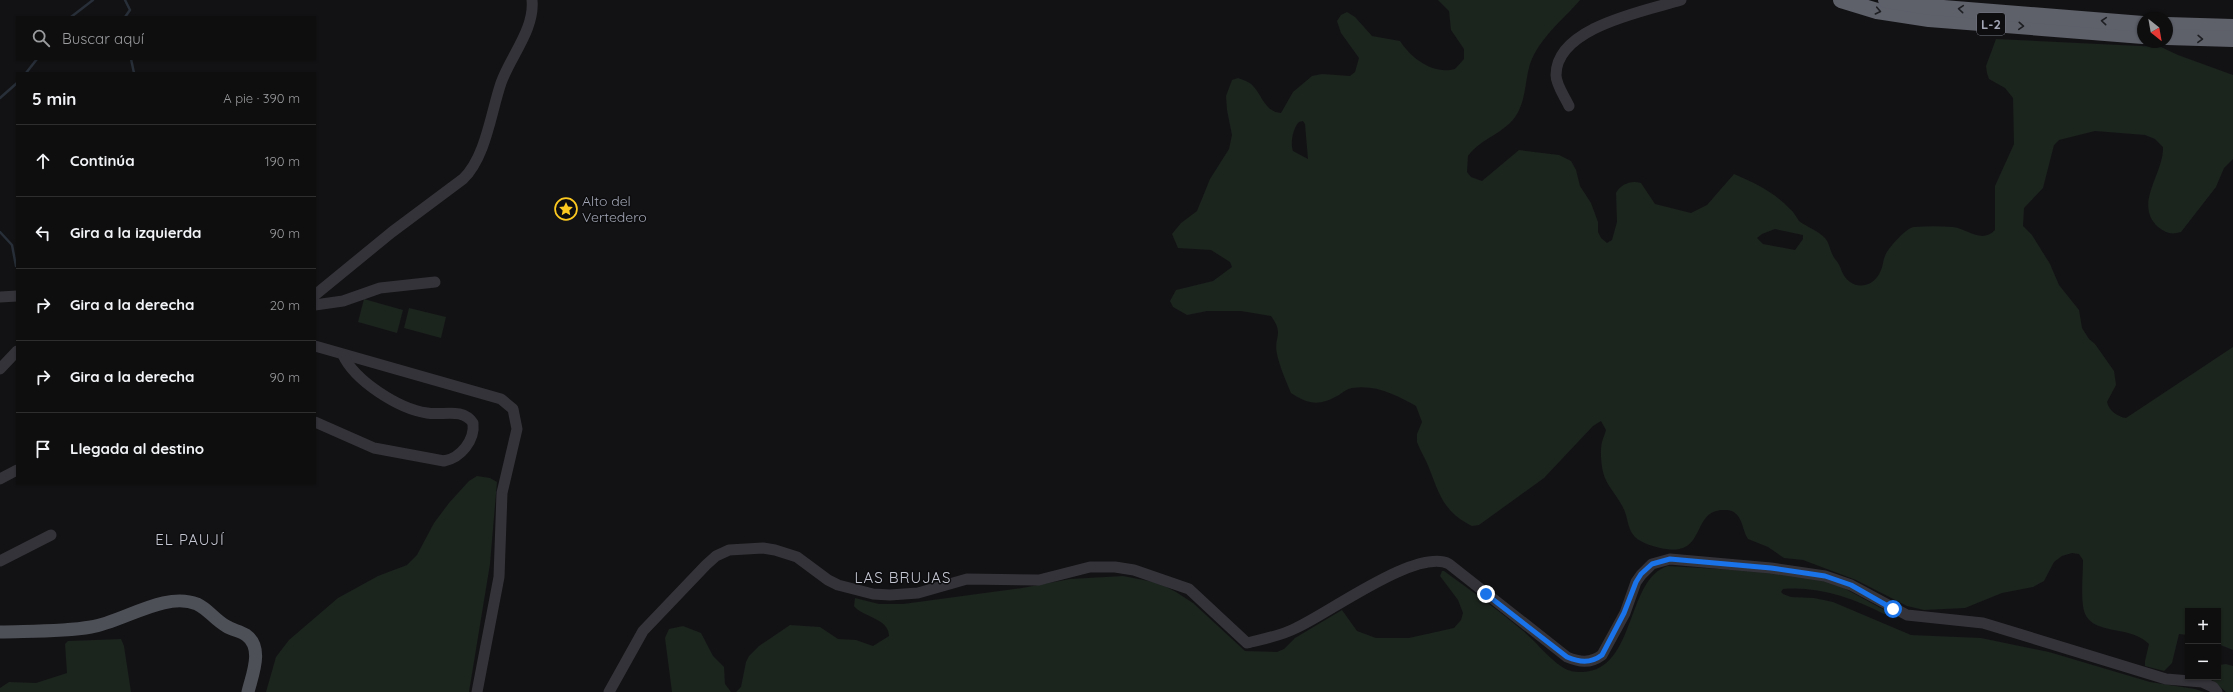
<!DOCTYPE html>
<html lang="es">
<head>
<meta charset="utf-8">
<style>
	:root { --surface:#0e0e0f; --page:#1c1c1d; --text:#f1f3f6; --muted:#9b9c9e; --line:#2e2e2f }
	body { margin:0; font-family:Quicksand,sans-serif; background:var(--page); color:var(--text) }
	.controls { position:absolute; right:12px; bottom:12px; display:grid; overflow:hidden; border-radius:0px; box-shadow:0 1px 3px #0004 }
	.controls button { width:36px; height:36px; display:grid; place-items:center; padding:0; border:0; border-bottom:1px solid var(--line); background:var(--surface); color:var(--text); font:20px sans-serif }
	.compass { position:absolute; left:2137px; top:12px; width:36px; height:36px; border-radius:50%; background:var(--surface); box-shadow:0 1px 3px #0004; rotate:149deg }
	.stop { position:absolute; width:12px; height:12px; margin:-9px; border:3px solid #1a73e8; border-radius:50%; background:#fff }
	.stop.end { background:#1a73e8; border-color:#fff; box-shadow:0 1px 4px #0008 }
	.list { margin:0; padding:0; list-style:none }
	h2 { display:flex; justify-content:space-between; align-items:center; height:52px; margin:0; padding:0 16px; font-size:17px }
	h2 small { font-size:13px; font-weight:400; color:var(--muted) }
	.list li { display:grid; grid-template-columns:26px 1fr auto; gap:12px; align-items:center; box-sizing:border-box; height:72px; padding:0 16px; border-top:1px solid var(--line) }
	.list b { display:block; font-size:15px; white-space:nowrap }
	.list em { font-size:13px; font-style:normal; color:var(--muted) }
	.icon { flex:none; width:22px; height:22px; fill:none; stroke:currentColor; stroke-width:2; stroke-linecap:round; stroke-linejoin:round }
	.map { position:relative; flex:none; width:2233px; height:692px; overflow:hidden }
	.search { position:absolute; background:var(--surface); box-shadow:0 1px 3px #0004; left:16px; top:16px; width:300px; height:44px; display:flex; align-items:center; gap:10px; box-sizing:border-box; padding:0 14px; border-radius:0px; color:var(--muted); font-size:15px }
	.panel { position:absolute; background:var(--surface); box-shadow:0 1px 3px #0004; left:16px; top:72px; width:300px; height:412px; border-radius:0px }
	.map>svg:first-child { display:block }
	.green { fill:#1c241e; fill-rule:evenodd }
	.lines { fill:none; stroke-linecap:round; stroke-linejoin:round }
	.stream { stroke:#282f38; stroke-width:2.5 }
	.minor { stroke:#333339; stroke-width:11 }
	.major { stroke:#4e5058; stroke-width:13 }
	.highway { stroke:#5e606a; stroke-width:16 }
	.oneway { stroke:#1d1e21 }
	.route { stroke:#1a73e8; stroke-width:5 }
	.labels { text-anchor:middle; stroke-width:3; stroke-linejoin:round; paint-order:stroke }
	.shield { fill:#0d0d0f; stroke:#757883; stroke-width:1 }
	.shield-label { font-size:13px; font-weight:bold; fill:#a2a6b5 }
	.poi-label { font-size:14px; fill:#a2a6b5; stroke:#0d0d0f; text-anchor:start }
	.neighbourhood-label { font-size:15px; letter-spacing:1px; fill:#c4c6d1; stroke:#0d0d0f }
</style>
</head>
<body>
<div class="map">
<svg width="2233" height="692" viewBox="0 0 2233 692">
	<rect width="100%" height="100%" fill="#121214"/>
	<g class="green">
		<path d="M1438,0H1580C1562,21 1540,37 1530,64C1525,80 1526,99 1517,114C1506,133 1481,138 1468,156L1467,172L1471,177L1482,181L1519,150L1559,155L1571,161L1576,170L1580,186L1591,203L1598,222V232L1601,238L1607,243L1612,240L1617,222L1616,193C1621,184 1631,180 1641,183L1655,204L1691,213L1707,205L1734,174C1755,183 1774,192 1790,209C1794,212 1796,217 1799,221C1807,227 1817,230 1825,238C1830,244 1830,252 1835,259C1842,266 1841,276 1850,282C1861,290 1876,284 1881,270C1883,266 1883,260 1885,256C1887,249 1907,227 1914,227C1927,226 1940,226 1953,227C1968,229 1982,244 1995,230V186L2014,144L2013,98L2005,88L1989,79L1987,73L1986,66L1996,39L2161,47L2178,55L2233,75V159L2224,168L2216,187L2181,232C2171,235 2166,233 2158,227C2133,204 2164,174 2163,147L2155,139L2145,135L2095,131L2059,140L2054,145L2043,188L2024,208L2023,226L2032,235L2050,264L2059,285L2079,310L2082,328L2089,339L2095,344L2114,371L2116,385L2107,402C2109,411 2118,417 2126,418L2233,347V650L2218,644V611H2188V635L2179,634L2172,663L2164,671L2145,666V661L2149,644C2129,623 2087,638 2083,606C2081,591 2083,575 2083,560L2079,554L2072,553L2062,556L2054,562L2044,581L2033,587L2002,593L1965,608L1924,610L1907,606L1856,580L1803,560L1784,558L1768,547L1748,539C1741,528 1743,511 1726,510C1690,508 1708,555 1666,549C1657,548 1641,543 1635,537C1628,530 1628,520 1625,512C1620,498 1606,486 1603,472C1601,464 1600,450 1602,442C1603,438 1605,434 1606,430L1601,421L1593,426L1544,478L1479,525L1472,526C1444,512 1440,496 1429,468C1426,459 1420,451 1417,442V434L1422,422L1416,406C1397,395 1375,384 1352,388C1347,389 1343,392 1339,395C1320,406 1309,405 1291,393C1286,381 1280,368 1277,354C1273,337 1285,335 1271,316L1241,311H1207L1187,315L1173,307L1170,301L1176,290L1213,281L1232,267L1230,262L1211,250L1178,248L1172,234L1181,223L1197,211L1210,179L1229,149L1232,135L1227,110L1226,96L1232,80L1238,78C1243,80 1250,82 1253,86C1262,95 1265,112 1281,113L1293,92L1312,76L1322,74L1350,76L1355,72L1359,58L1341,33L1337,21L1341,15L1347,12L1355,17L1372,36L1400,41C1411,58 1433,75 1455,69L1464,59V49L1451,30L1449,11ZM1303,121L1305,124L1308,159L1293,151C1290,143 1293,128 1299,122ZM1775,229L1803,235V239L1795,250L1763,244L1757,238L1762,234Z"/>
		<polygon points="364,299 403,310 397,333 358,322"/>
		<polygon points="409,308 446,317 441,338 404,328"/>
		<polygon points="477,476 490,478 497,482 490,564 469,692 266,692 276,657 289,640 338,598 378,576 407,565 417,555 434,523 449,503 469,481"/>
		<path d="M1668,566L1769,572L1831,581L1888,612V614H1884C1853,598 1818,586 1783,589L1781,592L1783,594L1791,597L1814,598L1833,602L1911,635L1981,638L2049,652L2150,682L2195,689L2204,692H736L741,687L746,662L749,656L759,646L790,625L820,627L838,639L856,640L873,646L889,636C889,618 862,617 854,606L855,598L879,604H903L1022,588L1070,579L1123,576L1159,583L1176,592L1193,603L1245,651L1277,652L1284,649L1295,638L1342,610L1357,631L1376,638H1409L1454,628L1461,620L1463,613L1458,600L1440,576L1442,571H1444C1470,590 1497,609 1522,630C1536,641 1552,663 1568,670C1573,672 1578,672 1583,672C1636,670 1626,578 1668,566Z"/>
		<polygon points="683,626 701,633 713,656 724,667 725,684 731,692 672,692 665,638 669,629"/>
		<polygon points="121,639 124,646 131,692 0,692 0,688 9,682 36,683 67,673 65,644 68,641"/>
		<polygon points="2226,664 2233,666 2233,692 2226,692 2209,677 2218,677 2218,665"/>
	</g>
	<g class="lines">
		<g class="stream">
			<polyline points="125,0 130,10 125,17"/>
			<polyline points="71,17 93,0"/>
			<polyline points="131,59 134,73"/>
			<polyline points="26,73 37,59"/>
			<polyline points="0,98 17,83"/>
			<polyline points="0,232 12,245 16,266"/>
		</g>
		<g class="minor">
			<path d="M1569,106C1565,97 1556,85 1556,75C1556,27 1645,11 1681,0"/>
			<path d="M315,295L392,232L463,179C486,157 491,112 501,83C510,57 535,29 532,0"/>
			<polyline points="0,297 17,296"/>
			<polyline points="315,305 343,301 380,288 435,282"/>
			<polyline points="315,346 501,399 513,409 517,429 502,493 499,577 477,692"/>
			<polyline points="0,369 17,351"/>
			<path d="M315,422L374,448L444,461C461,458 475,440 473,423C462,407 442,416 427,413C399,409 355,381 343,355"/>
			<polyline points="0,479 17,470"/>
			<polyline points="0,561 51,535"/>
			<path d="M609,692L643,631L706,565L716,556L729,550L763,548L775,550L797,557L828,580L838,585L873,594L890,595L918,593L967,579L1039,580L1090,567H1115L1134,570L1189,589L1247,643C1263,639 1281,636 1296,628C1328,614 1417,547 1449,564L1567,657C1579,662 1590,664 1602,655L1625,613L1636,582L1641,575L1652,564L1670,559L1771,568L1825,576L1851,585L1907,615L1983,623L2166,679L2202,682L2213,687L2217,692"/>
		</g>
		<path class="major" d="M0,632C30,631 62,632 91,627C123,622 165,591 197,604C208,609 215,620 226,626C232,630 240,631 246,635C264,648 252,675 248,692"/>
		<g class="highway">
			<polyline points="1841,0 1877,11 1929,19 2143,36"/>
			<polyline points="1886,0 1931,7 2143,24"/>
			<polyline points="2167,25 2233,27"/>
			<polyline points="2167,37 2233,39"/>
		</g>
	</g>
	<defs><path id="oneway-chevron" d="M-2-3.5L2.5 0L-2 3.5" fill="none" stroke-width="1.6" stroke-linecap="round" stroke-linejoin="round"/></defs>
	<g class="oneway">
		<use href="#oneway-chevron" transform="translate(1961 9) rotate(-175)"/>
		<use href="#oneway-chevron" transform="translate(1878 11) rotate(12)"/>
		<use href="#oneway-chevron" transform="translate(2104 21) rotate(-175)"/>
		<use href="#oneway-chevron" transform="translate(2021 26) rotate(4)"/>
		<use href="#oneway-chevron" transform="translate(2200 39) rotate(2)"/>
	</g>
	<g class="lines">
		<path class="route" d="M1486,594L1567,657C1579,662 1590,664 1602,655L1624,613L1636,582L1641,574L1652,564L1670,559L1771,568L1825,576L1851,585L1893,609"/>
	</g>
	<defs>
		<g id="sight-ring" transform="scale(1.15)"><circle r="9.5" fill="#0d0d0f" stroke="#fcc921" stroke-width="1.5"/><path d="M0-6L1.8-2.2L6-1.7L2.9 1.2L3.7 5.4L0 3.3L-3.7 5.4L-2.9 1.2L-6-1.7L-1.8-2.2Z" fill="#fcc921"/></g>
	</defs>
	<g fill-rule="evenodd">
		<use href="#sight-ring" x="566" y="209"/>
	</g>
	<g class="labels">
		<rect class="shield" x="1977" y="13" width="28" height="22" rx="3"/>
		<g class="shield-label">
			<text x="1991" y="29">L-2</text>
		</g>
		<g class="poi-label">
			<text x="582" y="206">Alto del<tspan x="582" dy="16">Vertedero</tspan></text>
		</g>
		<g class="neighbourhood-label">
			<text x="190" y="545">EL PAUJÍ</text>
			<text x="903" y="583">LAS BRUJAS</text>
		</g>
	</g>
</svg>
<div class="controls">
<button>+</button>
<button>−</button>
</div>
<svg class="compass" viewBox="-18 -18 36 36"><path d="M0-13l5 13h-10z" fill="#e53935"/><path d="M0 13l5-13h-10z" fill="#9b9c9e"/></svg>
<div class="stop" style="left:1893px;top:609px"></div>
<div class="stop end" style="left:1486px;top:594px"></div>
<div class="search"><svg class="icon" aria-label="search" viewBox="0 0 24 24"><circle cx="10" cy="10" r="6"/><path d="M15 15l6 6"/></svg>Buscar aquí</div>
<section class="panel">
<h2>5 min<small>A pie · 390 m</small></h2>
<ul class="list">
<li><svg class="icon" aria-label="ahead" viewBox="0 0 24 24"><path d="M12 20V5M6 11l6-6 6 6"/></svg><div><b>Continúa</b></div><em>190 m</em></li>
<li><svg class="icon" aria-label="left" viewBox="0 0 24 24"><path d="M17 20v-9H6M10 6l-5 5 5 5"/></svg><div><b>Gira a la izquierda</b></div><em>90 m</em></li>
<li><svg class="icon" aria-label="right" viewBox="0 0 24 24"><path d="M7 20v-9h11M14 6l5 5-5 5"/></svg><div><b>Gira a la derecha</b></div><em>20 m</em></li>
<li><svg class="icon" aria-label="right" viewBox="0 0 24 24"><path d="M7 20v-9h11M14 6l5 5-5 5"/></svg><div><b>Gira a la derecha</b></div><em>90 m</em></li>
<li><svg class="icon" aria-label="arrive" viewBox="0 0 24 24"><path d="M6 21V4h12l-3 4 3 4H6"/></svg><div><b>Llegada al destino</b></div></li>
</ul>
</section>
</div>
</body>
</html>
